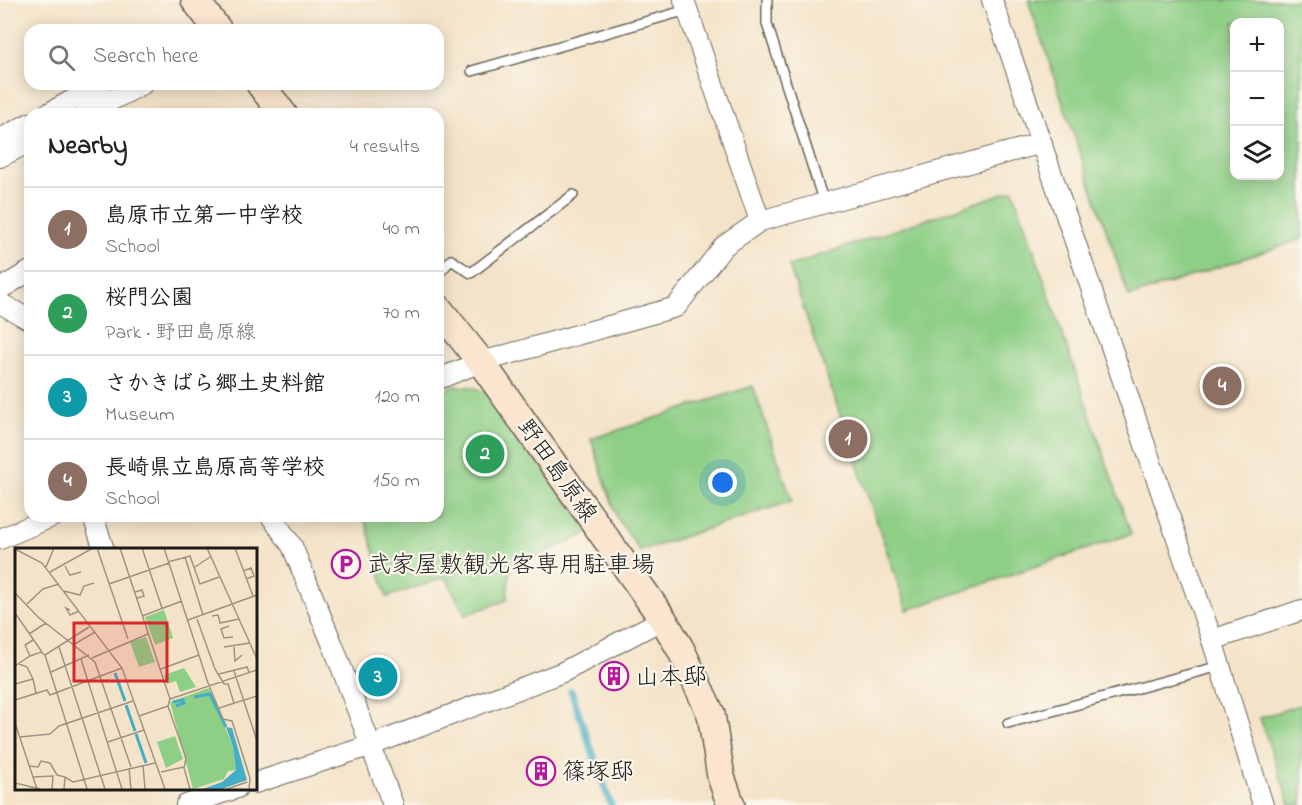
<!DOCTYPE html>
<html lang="en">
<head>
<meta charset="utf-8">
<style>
	:root { --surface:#fff; --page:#f6f6f6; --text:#222; --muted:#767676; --line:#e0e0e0; --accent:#2563eb }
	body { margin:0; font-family:"Indie Flower","Klee One",sans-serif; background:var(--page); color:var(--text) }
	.controls { position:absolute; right:18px; top:18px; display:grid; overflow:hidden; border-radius:12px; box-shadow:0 3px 15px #0003 }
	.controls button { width:54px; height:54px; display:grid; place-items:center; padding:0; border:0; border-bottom:2px solid var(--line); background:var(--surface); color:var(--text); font:30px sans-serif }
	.you { position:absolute; left:723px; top:483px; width:21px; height:21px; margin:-15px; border:4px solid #fff; border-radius:50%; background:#1a73e8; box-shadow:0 0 0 9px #1a73e833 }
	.badge { display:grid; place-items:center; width:39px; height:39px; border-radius:50%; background:var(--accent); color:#fff; font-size:20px; font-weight:700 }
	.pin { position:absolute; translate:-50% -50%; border:3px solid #fff; box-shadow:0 2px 6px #0006 }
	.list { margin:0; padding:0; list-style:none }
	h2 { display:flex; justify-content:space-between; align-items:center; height:78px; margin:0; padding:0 24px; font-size:26px }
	h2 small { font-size:20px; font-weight:400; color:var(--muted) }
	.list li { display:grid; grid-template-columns:39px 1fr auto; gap:18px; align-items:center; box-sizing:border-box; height:84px; padding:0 24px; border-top:2px solid var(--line) }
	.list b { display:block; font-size:22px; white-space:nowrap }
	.list p { margin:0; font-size:20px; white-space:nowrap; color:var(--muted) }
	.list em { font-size:20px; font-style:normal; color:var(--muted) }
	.icon { flex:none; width:33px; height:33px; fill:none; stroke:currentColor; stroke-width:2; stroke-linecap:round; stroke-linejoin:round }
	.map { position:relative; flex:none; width:1302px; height:805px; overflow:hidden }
	.search { position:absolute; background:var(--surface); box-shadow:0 3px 15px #0003; left:24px; top:24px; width:420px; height:66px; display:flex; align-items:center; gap:15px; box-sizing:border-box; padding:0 21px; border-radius:18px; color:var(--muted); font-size:22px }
	.panel { position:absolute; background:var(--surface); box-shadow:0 3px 15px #0003; left:24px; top:108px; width:420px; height:414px; border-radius:18px }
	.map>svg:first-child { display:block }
	.green { fill:#8ecf86; stroke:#557651; stroke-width:1.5; fill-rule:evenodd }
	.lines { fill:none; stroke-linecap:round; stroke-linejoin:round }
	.stream { stroke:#45adc5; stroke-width:7 }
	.service-casing { stroke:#686258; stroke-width:12 }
	.minor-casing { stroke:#686258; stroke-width:22 }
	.secondary-casing { stroke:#686258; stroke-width:30 }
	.service { stroke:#fff; stroke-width:9 }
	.minor { stroke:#fff; stroke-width:20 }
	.secondary { stroke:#fbe5cf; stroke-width:27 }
	.labels { text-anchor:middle; stroke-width:4.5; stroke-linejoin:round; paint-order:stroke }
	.street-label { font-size:24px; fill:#1c1c1c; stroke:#fbf7ec }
	.poi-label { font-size:24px; fill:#1c1c1c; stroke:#fbf7ec; text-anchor:start }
	.inset-river { fill:none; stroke:#45adc5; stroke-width:3 }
	.inset-road { fill:none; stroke:#9e9383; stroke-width:1.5 }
	.view { fill:#d62828; fill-opacity:0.15; stroke:#d62828; stroke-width:3 }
	.inset-edge { fill:none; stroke:#1c1c1c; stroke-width:3 }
</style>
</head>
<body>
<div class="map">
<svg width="1302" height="805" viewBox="0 0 1302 805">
	<rect width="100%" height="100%" fill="#fbf7ec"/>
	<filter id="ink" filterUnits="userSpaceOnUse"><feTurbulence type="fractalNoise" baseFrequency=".0167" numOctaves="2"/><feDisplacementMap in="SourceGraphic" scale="12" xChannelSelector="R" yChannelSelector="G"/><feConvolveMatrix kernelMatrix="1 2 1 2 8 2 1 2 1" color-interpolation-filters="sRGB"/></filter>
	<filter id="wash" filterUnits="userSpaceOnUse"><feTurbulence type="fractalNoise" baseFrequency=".008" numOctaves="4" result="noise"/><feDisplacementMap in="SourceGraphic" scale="24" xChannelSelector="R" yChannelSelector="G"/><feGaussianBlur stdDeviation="1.35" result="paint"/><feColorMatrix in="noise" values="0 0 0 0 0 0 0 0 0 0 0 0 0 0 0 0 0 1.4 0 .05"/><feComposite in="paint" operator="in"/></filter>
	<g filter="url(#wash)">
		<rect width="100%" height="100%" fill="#f4e3c8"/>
		<g class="green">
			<path d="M1028,0H1302V239L1129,297ZM1280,22V176H1234V22Z"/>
			<polygon points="1013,190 1131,534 907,610 789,266"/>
			<polygon points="454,386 473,387 487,393 590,532 510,569 507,600 465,615 446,577 387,597 364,516 438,516 438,393"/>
			<polygon points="753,386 792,501 640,551 617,518 591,439"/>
			<polygon points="1302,704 1302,805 1290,805 1260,718"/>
		</g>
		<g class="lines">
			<polyline class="stream" points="571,691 611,805"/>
		</g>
	</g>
	<g filter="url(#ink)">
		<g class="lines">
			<g class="service-casing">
				<g id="service">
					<polyline points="767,0 767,24 824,203"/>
					<polyline points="472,71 687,10"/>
					<polyline points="438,274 451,260 471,273 573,195"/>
					<polyline points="1008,723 1220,666"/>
				</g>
			</g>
			<g class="minor-casing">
				<g id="minor">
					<polyline points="684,0 760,221"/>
					<polyline points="992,0 1212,640 1263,805"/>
					<polyline points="47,114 102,84"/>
					<polyline points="85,114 143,84"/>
					<polyline points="0,139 30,123"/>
					<polyline points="0,157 30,142"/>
					<polyline points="0,289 30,271"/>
					<polyline points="0,303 30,320"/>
					<polyline points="438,379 481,362 676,307 724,246 760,221 1042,143"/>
					<polyline points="93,516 104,550"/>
					<polyline points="271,516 292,546 334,648 393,805"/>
					<polyline points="0,539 54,516"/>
					<polyline points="1212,640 1302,610"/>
					<polyline points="255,783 372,745 563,672 663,619"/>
					<polyline points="186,805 237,788"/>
				</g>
			</g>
			<g class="secondary-casing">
				<g id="secondary">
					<polyline points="195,0 218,30"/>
					<polyline points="260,84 283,114"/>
					<polyline points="438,308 481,362 663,619 681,650 711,714 721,777 731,805"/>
				</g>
			</g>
			<use href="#service" class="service"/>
			<use href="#minor" class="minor"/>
			<use href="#secondary" class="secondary"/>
		</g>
	</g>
	<defs>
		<g id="parking-ring" transform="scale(1.5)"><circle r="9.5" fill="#fbf7ec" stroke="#b5179e" stroke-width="1.5"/><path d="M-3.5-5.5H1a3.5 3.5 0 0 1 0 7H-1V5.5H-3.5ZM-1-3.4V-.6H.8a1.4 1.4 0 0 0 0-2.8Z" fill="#b5179e"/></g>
		<g id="building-ring" transform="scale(1.5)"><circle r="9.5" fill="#fbf7ec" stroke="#b5179e" stroke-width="1.5"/><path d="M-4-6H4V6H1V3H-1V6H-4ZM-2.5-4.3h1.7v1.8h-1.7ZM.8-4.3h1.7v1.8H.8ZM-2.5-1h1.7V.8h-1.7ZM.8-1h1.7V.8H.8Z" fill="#b5179e"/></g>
	</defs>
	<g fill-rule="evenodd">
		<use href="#parking-ring" x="346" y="564"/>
		<use href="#building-ring" x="614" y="676"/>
		<use href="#building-ring" x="541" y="771"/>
	</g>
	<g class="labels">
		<g class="street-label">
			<text transform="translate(558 470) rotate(55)" y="8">野田島原線</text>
		</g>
		<g class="poi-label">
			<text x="367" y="572">武家屋敷観光客専用駐車場</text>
			<text x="635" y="684">山本邸</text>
			<text x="562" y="779">篠塚邸</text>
		</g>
	</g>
	<g transform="translate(15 548)">
		<rect width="242" height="242" fill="#f4e3c8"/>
		<path d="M149,62L158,90L140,97L130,69ZM131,89L140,114L124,119L115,94ZM169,120L181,139L165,144L161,133L152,136L149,127ZM194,140L218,199L221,222L213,223L209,231L178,241L155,154ZM160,188L168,211L151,220L142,194Z" fill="#8ecf86"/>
		<path d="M211,179L217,180L232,232L207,241H188L207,234L221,222L218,199Z" fill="#45adc5"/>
		<path class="inset-river" d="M100,125L110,153M179,149L195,146L211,179M158,154L168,152L169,155L161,158M111,157L120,183M121,186L131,215"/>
		<path class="inset-road" d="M82,0L113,91M105,0L155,151L153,158L171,210L169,220L175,241M127,0L147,60M149,0L193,135L208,171L217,173L235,230L234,241M192,0L242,111M220,0L238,48M0,1L27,15L107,120L150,241M170,9L188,67M153,14L175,8L185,36L204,29M50,18L55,27L66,24M31,19L39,0M180,19L195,9M228,23L236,20L239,28L231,31M35,24L78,0M94,36L154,15M49,43L65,47L69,38L79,35M120,44L127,42L129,48L122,50M0,45L23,69L80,114L116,219M12,56L28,41L44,36M55,62L51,60L55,67L64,63M0,65L27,104M127,68L167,53M197,68L203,67L205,75L224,71M182,71L200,121L209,136H213L219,155M173,72L242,47M214,78L206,81L209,90L218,89M14,86L31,75M58,97L80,84M44,99L90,241M209,99L235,95M219,99L220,113L227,107M30,107L72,241M15,108L10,97L18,92M77,110L133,86M66,111L107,241M4,116L12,119L18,131M0,118L15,108L26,104L30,107L74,79M146,121L184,107M219,123L242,193M36,124L74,107M204,126L232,119L234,124M0,136L18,131L21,145M155,151L242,122M0,152L32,142L35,147L107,120M204,160L242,148M124,168L153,158M0,175L22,241M5,189L35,186L44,178L118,153M93,194L129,182M128,217L130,241M14,218L23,219L26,213L35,215L42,227L50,229L49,241M114,220L116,241M146,224L169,219M18,229L38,228L37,241M50,229L58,234L140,215M0,235L25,241M212,241L232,234"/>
		<path class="view" d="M59,75H152V133H59Z"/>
		<rect width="242" height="242" class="inset-edge"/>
	</g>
</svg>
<div class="controls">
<button>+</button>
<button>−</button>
<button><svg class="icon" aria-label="layers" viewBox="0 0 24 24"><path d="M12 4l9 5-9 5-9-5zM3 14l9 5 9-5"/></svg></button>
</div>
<div class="you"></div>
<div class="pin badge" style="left:848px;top:439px;background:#8d6e63">1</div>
<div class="pin badge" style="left:485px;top:454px;background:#2e9e5b">2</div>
<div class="pin badge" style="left:378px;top:677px;background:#0f9aa8">3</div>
<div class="pin badge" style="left:1222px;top:386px;background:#8d6e63">4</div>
<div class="search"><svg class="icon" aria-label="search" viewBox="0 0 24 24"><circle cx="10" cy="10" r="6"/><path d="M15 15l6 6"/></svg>Search here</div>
<section class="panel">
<h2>Nearby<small>4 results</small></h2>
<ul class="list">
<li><span class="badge" style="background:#8d6e63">1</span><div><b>島原市立第一中学校</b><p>School</p></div><em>40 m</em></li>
<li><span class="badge" style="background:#2e9e5b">2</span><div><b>桜門公園</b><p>Park · 野田島原線</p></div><em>70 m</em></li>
<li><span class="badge" style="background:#0f9aa8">3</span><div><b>さかきばら郷土史料館</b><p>Museum</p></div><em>120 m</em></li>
<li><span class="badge" style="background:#8d6e63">4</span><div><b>長崎県立島原高等学校</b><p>School</p></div><em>150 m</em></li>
</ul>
</section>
</div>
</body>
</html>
